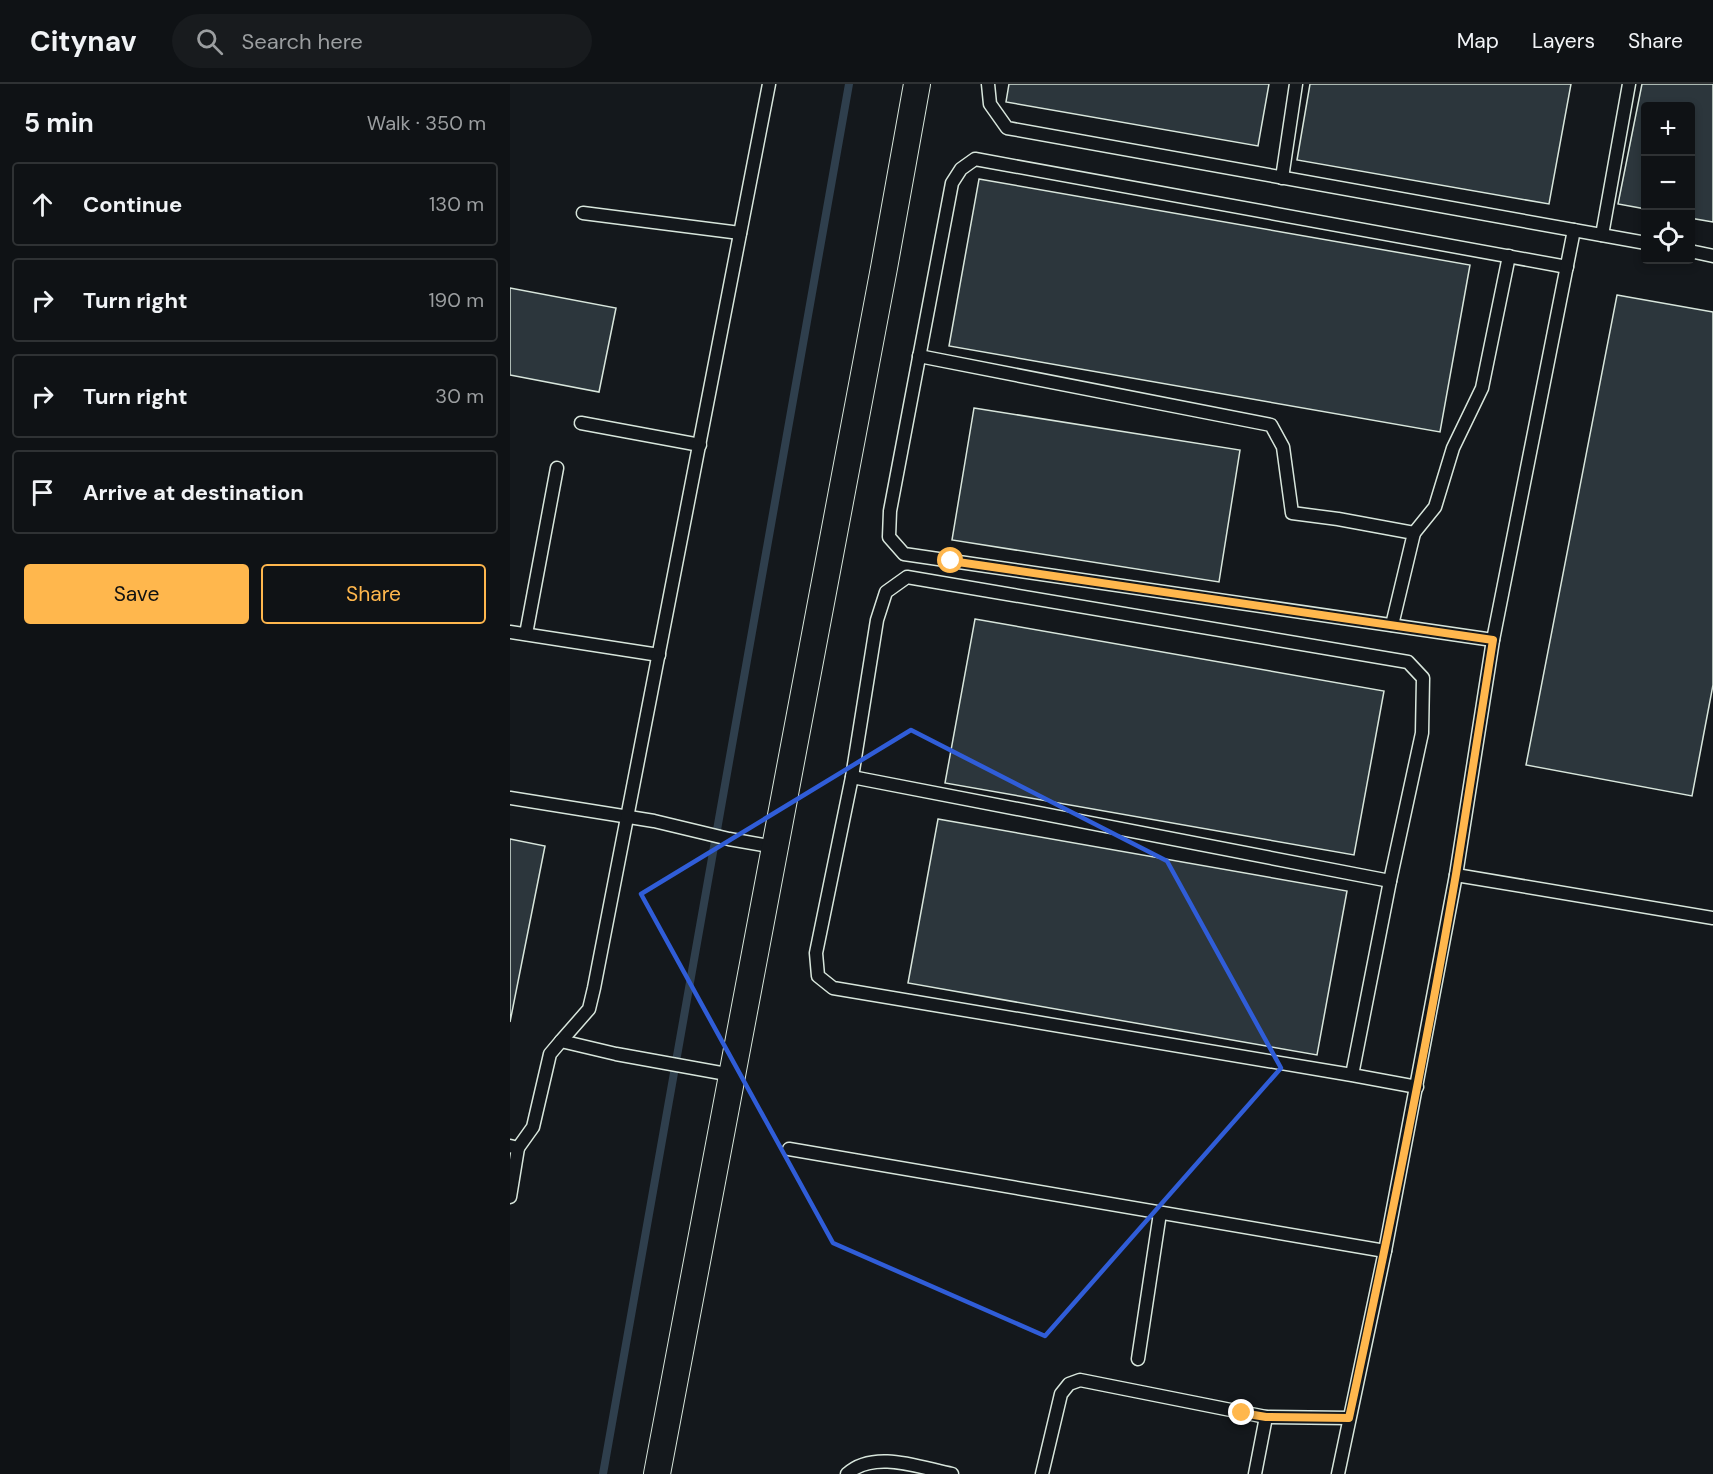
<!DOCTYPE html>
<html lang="en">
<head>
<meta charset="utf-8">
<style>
	:root { --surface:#0f1215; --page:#181b1e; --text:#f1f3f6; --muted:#9b9ea0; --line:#2f3234; --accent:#ffb74d }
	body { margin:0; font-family:"DM Sans",sans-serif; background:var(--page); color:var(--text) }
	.controls { position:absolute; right:18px; top:18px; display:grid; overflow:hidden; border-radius:6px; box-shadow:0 3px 9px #0003 }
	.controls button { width:54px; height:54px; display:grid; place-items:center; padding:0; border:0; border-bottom:2px solid var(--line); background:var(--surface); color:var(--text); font:30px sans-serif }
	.stop { position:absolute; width:18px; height:18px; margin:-14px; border:4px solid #ffb74d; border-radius:50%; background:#fff }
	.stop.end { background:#ffb74d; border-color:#fff; box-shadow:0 2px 6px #0008 }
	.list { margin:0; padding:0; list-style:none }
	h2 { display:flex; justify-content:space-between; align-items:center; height:78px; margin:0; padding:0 24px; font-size:26px }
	h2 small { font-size:20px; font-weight:400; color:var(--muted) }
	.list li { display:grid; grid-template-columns:39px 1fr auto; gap:18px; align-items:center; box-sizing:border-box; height:84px; margin:0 12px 12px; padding:0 12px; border:2px solid var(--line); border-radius:6px }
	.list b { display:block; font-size:22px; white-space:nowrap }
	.list em { font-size:20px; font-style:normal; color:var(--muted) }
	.actions { display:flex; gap:12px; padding:18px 24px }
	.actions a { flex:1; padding:14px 0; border:2px solid var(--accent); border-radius:6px; text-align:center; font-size:21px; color:var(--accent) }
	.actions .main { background:var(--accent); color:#111 }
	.icon { flex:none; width:33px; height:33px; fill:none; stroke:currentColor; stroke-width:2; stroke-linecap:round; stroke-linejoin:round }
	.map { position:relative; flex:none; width:1203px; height:1390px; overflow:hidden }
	header { display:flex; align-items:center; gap:36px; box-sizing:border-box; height:84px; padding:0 30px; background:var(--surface); border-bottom:2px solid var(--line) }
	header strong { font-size:28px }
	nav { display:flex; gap:33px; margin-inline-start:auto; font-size:21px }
	.search { width:420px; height:54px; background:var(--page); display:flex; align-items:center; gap:15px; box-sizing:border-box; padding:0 21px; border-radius:33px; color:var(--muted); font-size:22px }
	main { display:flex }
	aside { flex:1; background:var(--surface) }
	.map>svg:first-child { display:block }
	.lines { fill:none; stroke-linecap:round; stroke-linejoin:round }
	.stream { stroke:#2f3f4d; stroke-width:8 }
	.building { fill:#2c363c; stroke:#d8e6dc; stroke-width:1.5 }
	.service-casing { stroke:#d8e6dc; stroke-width:15 }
	.minor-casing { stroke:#d8e6dc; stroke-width:28 }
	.service { stroke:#14181c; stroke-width:12 }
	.minor { stroke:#14181c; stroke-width:26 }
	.route { stroke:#ffb74d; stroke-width:8 }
	.marked { fill:none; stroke:#305dd8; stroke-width:4.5; stroke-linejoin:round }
</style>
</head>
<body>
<header>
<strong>Citynav</strong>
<div class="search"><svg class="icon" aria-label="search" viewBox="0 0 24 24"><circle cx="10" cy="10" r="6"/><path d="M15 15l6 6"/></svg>Search here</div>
<nav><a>Map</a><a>Layers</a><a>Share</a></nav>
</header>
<main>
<aside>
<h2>5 min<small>Walk · 350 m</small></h2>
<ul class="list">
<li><svg class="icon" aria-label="ahead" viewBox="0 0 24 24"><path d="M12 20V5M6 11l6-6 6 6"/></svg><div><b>Continue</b></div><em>130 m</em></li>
<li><svg class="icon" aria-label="right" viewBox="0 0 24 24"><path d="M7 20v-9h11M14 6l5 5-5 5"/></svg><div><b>Turn right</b></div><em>190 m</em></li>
<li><svg class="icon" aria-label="right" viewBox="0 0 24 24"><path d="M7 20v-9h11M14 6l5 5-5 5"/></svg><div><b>Turn right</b></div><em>30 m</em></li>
<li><svg class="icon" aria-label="arrive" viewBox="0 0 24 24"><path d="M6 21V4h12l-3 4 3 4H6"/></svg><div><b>Arrive at destination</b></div></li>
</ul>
<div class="actions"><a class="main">Save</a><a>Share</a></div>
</aside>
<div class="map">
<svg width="1203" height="1390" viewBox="0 0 1203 1390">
	<rect width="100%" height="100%" fill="#14181c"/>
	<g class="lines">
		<polyline class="stream" points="93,1390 339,0"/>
	</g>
	<g class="building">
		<polygon points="499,0 759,0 748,62 496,18"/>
		<polygon points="800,0 1061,0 1039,120 787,76"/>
		<polygon points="1132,0 1203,0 1203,138 1180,134 1180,22 1136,22 1136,125 1108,120"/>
		<polygon points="469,95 960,181 930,348 439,262"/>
		<polygon points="0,204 106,224 89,308 0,291"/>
		<polygon points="1107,211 1203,228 1203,601 1182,712 1016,681"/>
		<polygon points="464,324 730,366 709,498 442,456"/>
		<polygon points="465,535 874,607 844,771 435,699"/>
		<polygon points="428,735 837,807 807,971 398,899"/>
		<polygon points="0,755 35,762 0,938"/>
	</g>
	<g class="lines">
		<g class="service-casing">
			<g id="service">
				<polyline points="478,0 480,20 497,44 1136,159"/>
				<polyline points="772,94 786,0"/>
				<polyline points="73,129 230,149"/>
				<polyline points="1092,151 1119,0"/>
				<polyline points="1180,167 1203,172"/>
				<polyline points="409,272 761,341 773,363 782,429 828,435 904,449 882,541"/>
				<polyline points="71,339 190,361"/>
				<polyline points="904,449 925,423 943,364 972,304 999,172"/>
				<polyline points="0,548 149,571"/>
				<polyline points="16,550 47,384"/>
				<polyline points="983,556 394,470 379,453 380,427 442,99 451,85 465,75 1057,183"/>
				<polyline points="342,693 880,797"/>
				<polyline points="0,714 144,737 219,755 265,763"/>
				<polyline points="946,791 983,556 1064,146"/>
				<polyline points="51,957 79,925 84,904 259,0"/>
				<polyline points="842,991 880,797 912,649 913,594 898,578 397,493 376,508 367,536 342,693 306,869 308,892 323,904 842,991 907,1003"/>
				<polyline points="0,1062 8,1064 23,1043 40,970 51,957 106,970 222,991"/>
				<polyline points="279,1065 875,1167"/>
				<polyline points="0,1113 8,1064"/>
				<polyline points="628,1275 650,1129"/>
				<path d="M337,1390C364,1365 411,1384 442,1390"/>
				<polyline points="532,1390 551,1310 559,1300 570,1296 756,1333 839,1334"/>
				<polyline points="745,1390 756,1333"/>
				<polyline points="828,1390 875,1167 946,791 1203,834"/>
			</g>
		</g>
		<g class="minor-casing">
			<polyline id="minor" points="147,1390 374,184 407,0"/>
		</g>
		<use href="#service" class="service"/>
		<use href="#minor" class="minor"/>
	</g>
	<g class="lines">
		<path class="route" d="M441,477L983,556C970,634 959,712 946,790C915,972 878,1153 839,1334L756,1333L732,1329"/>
	</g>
	<path class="marked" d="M401,646L657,777L771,984L535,1252L323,1159L131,810Z"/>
</svg>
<div class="controls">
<button>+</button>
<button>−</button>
<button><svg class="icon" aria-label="locate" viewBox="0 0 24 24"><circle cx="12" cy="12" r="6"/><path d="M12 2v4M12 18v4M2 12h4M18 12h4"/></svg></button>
</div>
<div class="stop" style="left:441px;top:477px"></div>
<div class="stop end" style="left:732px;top:1329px"></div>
</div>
</main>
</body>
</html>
